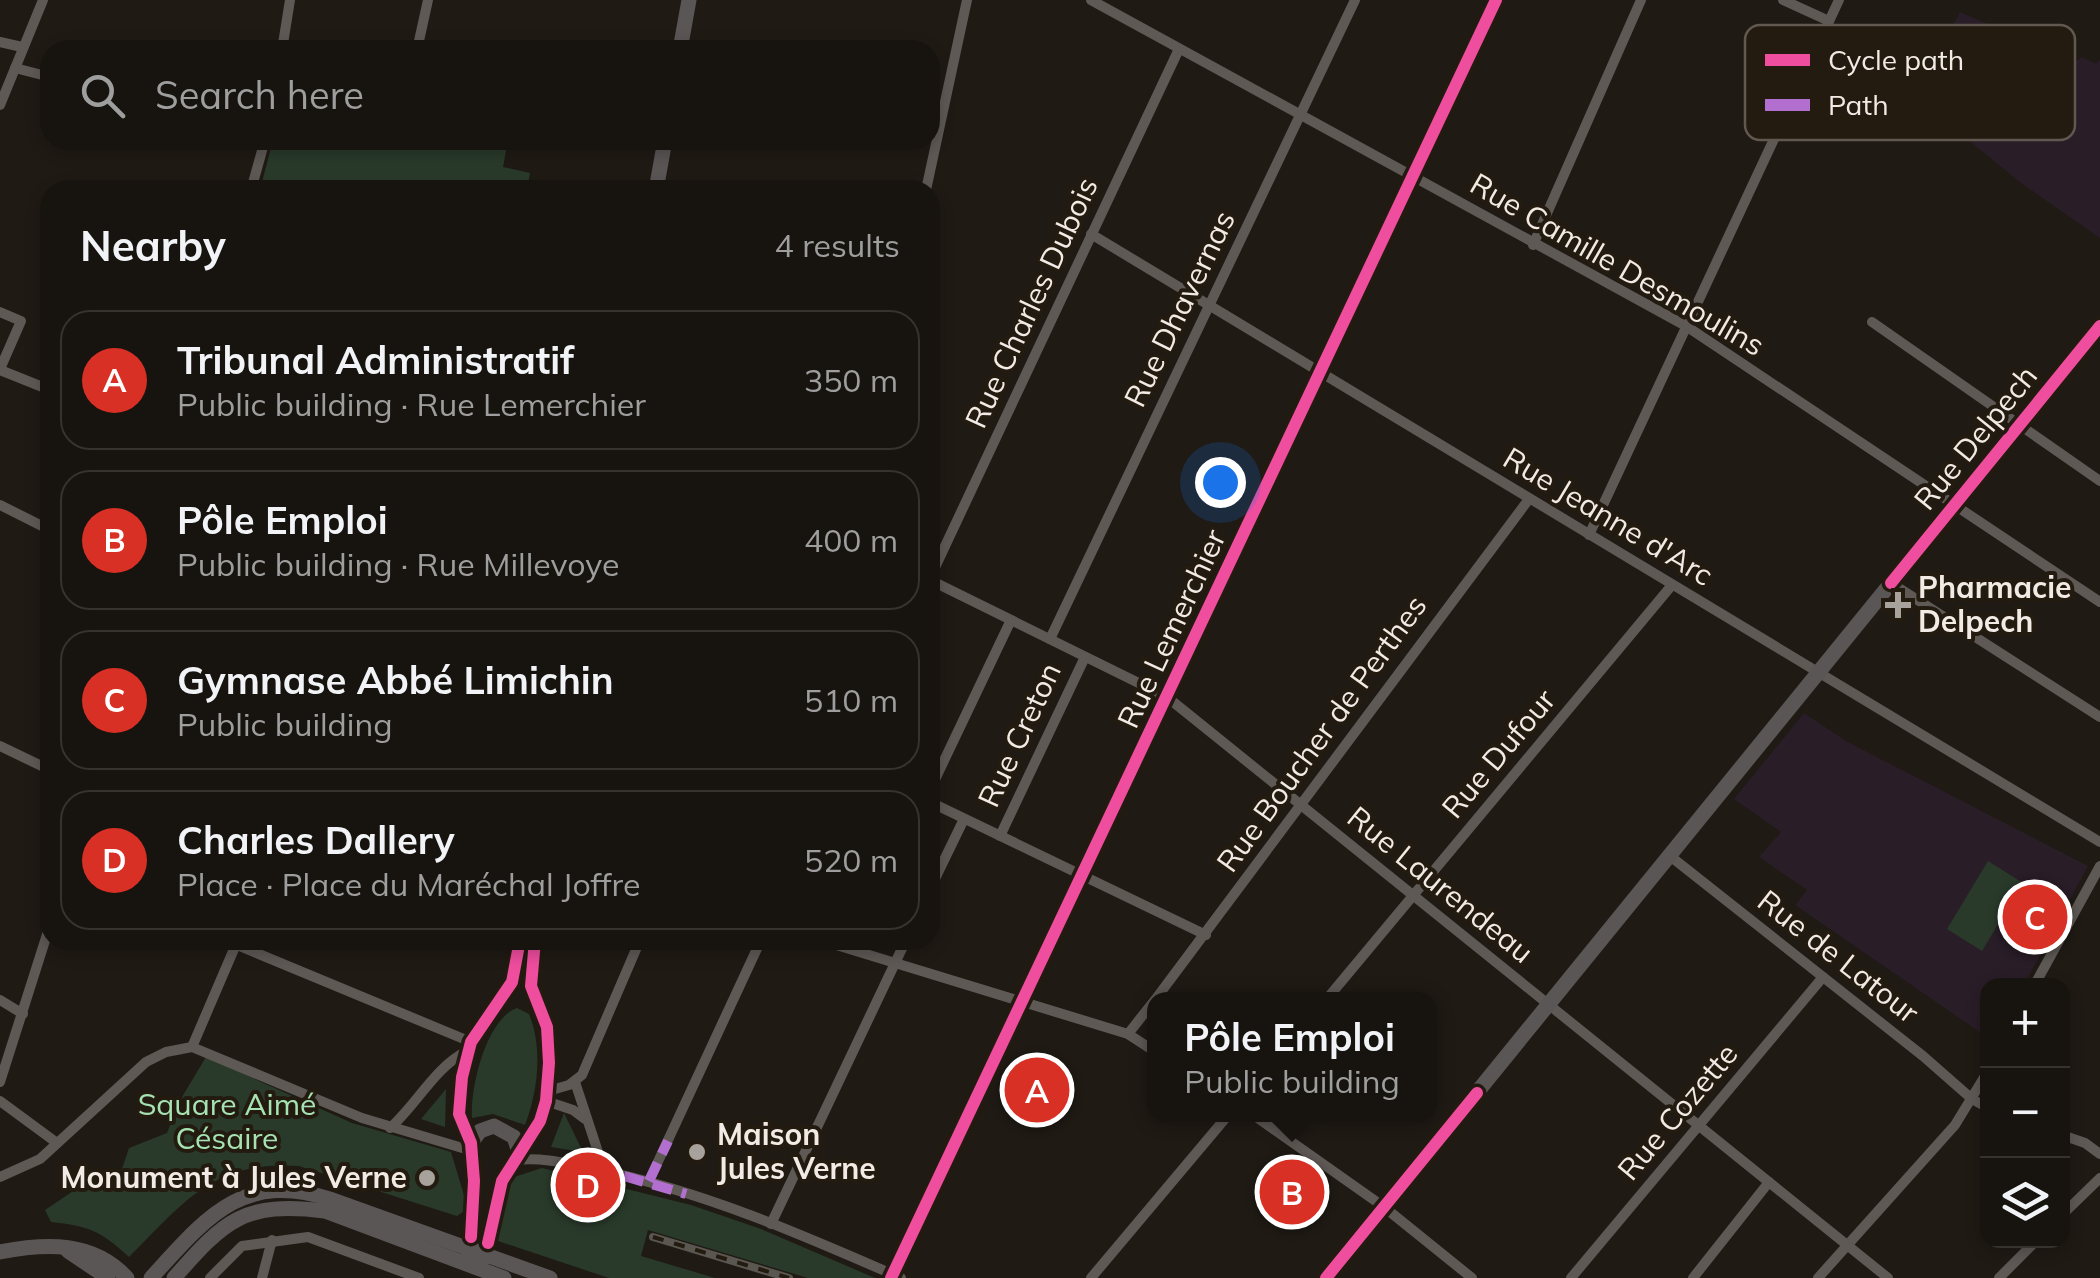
<!DOCTYPE html>
<html lang="en">
<head>
<meta charset="utf-8">
<style>
	:root { --surface:#17140f; --page:#24211d; --text:#f1f3f6; --muted:#9e9e9e; --line:#36332f; --accent:#d93025 }
	body { margin:0; font-family:Mulish,sans-serif; background:var(--page); color:var(--text) }
	.controls { position:absolute; right:30px; bottom:30px; display:grid; overflow:hidden; border-radius:20px; box-shadow:0 5px 15px #0003 }
	.controls button { width:90px; height:90px; display:grid; place-items:center; padding:0; border:0; border-bottom:2px solid var(--line); background:var(--surface); color:var(--text); font:50px sans-serif }
	.you { position:absolute; left:1220px; top:482px; width:35px; height:35px; margin:-25px; border:8px solid #fff; border-radius:50%; background:#1a73e8; box-shadow:0 0 0 15px #1a73e833 }
	.badge { display:grid; place-items:center; width:65px; height:65px; border-radius:50%; background:var(--accent); color:#fff; font-size:32px; font-weight:700 }
	.pin { position:absolute; translate:-50% -50%; border:5px solid #fff; box-shadow:0 2px 10px #0006 }
	.popup { position:absolute; left:1147px; top:992px; width:290px; height:130px; box-sizing:border-box; display:grid; place-content:center; border-radius:20px; background:var(--surface); filter:drop-shadow(0 2px 8px #0005); font-size:32px; white-space:nowrap; color:var(--muted) }
	.popup b { font-size:38px; color:var(--text) }
	.popup::after { content:''; position:absolute; left:50%; top:100%; margin-left:-20px; border:20px solid transparent; border-top-color:var(--surface) }
	.list { margin:0; padding:0; list-style:none }
	h2 { display:flex; justify-content:space-between; align-items:center; height:130px; margin:0; padding:0 40px; font-size:42px }
	h2 small { font-size:32px; font-weight:400; color:var(--muted) }
	.list li { display:grid; grid-template-columns:65px 1fr auto; gap:30px; align-items:center; box-sizing:border-box; height:140px; margin:0 20px 20px; padding:0 20px; border:2px solid var(--line); border-radius:30px }
	.list b { display:block; font-size:38px; white-space:nowrap }
	.list p { margin:0; font-size:32px; white-space:nowrap; color:var(--muted) }
	.list em { font-size:32px; font-style:normal; color:var(--muted) }
	.icon { flex:none; width:55px; height:55px; fill:none; stroke:currentColor; stroke-width:2; stroke-linecap:round; stroke-linejoin:round }
	.map { position:relative; flex:none; width:2100px; height:1278px; overflow:hidden }
	.search { position:absolute; background:var(--surface); box-shadow:0 5px 15px #0003; left:40px; top:40px; width:900px; height:110px; display:flex; align-items:center; gap:25px; box-sizing:border-box; padding:0 35px; border-radius:30px; color:var(--muted); font-size:38px }
	.panel { position:absolute; background:var(--surface); box-shadow:0 5px 15px #0003; left:40px; top:180px; width:900px; height:770px; border-radius:30px }
	.map>svg:first-child { display:block }
	.education { fill:#291d27 }
	.green { fill:#293a2a }
	.lines { fill:none; stroke-linecap:round; stroke-linejoin:round }
	.street { stroke:#5e5955; stroke-width:10 }
	.secondary { stroke:#5a5655; stroke-width:15 }
	.rail-casing { stroke:#5a5650; stroke-width:8 }
	.rail { stroke:#231a10; stroke-width:4; stroke-dasharray:11; stroke-linecap:butt }
	.quiet { stroke:#b36fd0; stroke-width:10; stroke-dasharray:20 10; stroke-linecap:butt }
	.cycleway-casing { stroke:#231a10; stroke-width:19 }
	.cycleway { stroke:#ef4d9e; stroke-width:12 }
	.poi-dot { fill:#a8a29c; stroke:#231a10; stroke-width:4 }
	.labels { text-anchor:middle; stroke-width:8; stroke-linejoin:round; paint-order:stroke }
	.street-label { font-size:30px; fill:#f2ebe5; stroke:#231a10 }
	.poi-label { font-size:30px; font-weight:bold; fill:#f2ebe5; stroke:#231a10; text-anchor:start }
	.park-label { font-size:30px; fill:#a6e3b2; stroke:#231a10 }
	.key { fill:#231a10; stroke:#615950; stroke-width:2.5 }
	.key-label { font-size:28px; fill:#f2ebe5 }
</style>
</head>
<body>
<div class="map">
<svg width="2100" height="1278" viewBox="0 0 2100 1278">
	<rect width="100%" height="100%" fill="#1f1a14"/>
	<g class="education">
		<polygon points="1960,12 2075,62 2082,57 2096,64 2100,60 2100,238 2021,183 1915,96"/>
		<polygon points="1804,713 1846,741 2088,866 2024,985 1988,986 1987,1037 1795,905 1807,890 1759,857 1781,832 1734,799"/>
	</g>
	<g class="green">
		<polygon points="273,140 473,140 488,143 489,140 508,140 503,167 530,173 527,190 260,190"/>
		<polygon points="1988,861 2023,883 1982,951 1947,929"/>
		<path d="M517,1008L529,1014C543,1048 538,1091 525,1125L493,1114L472,1118C470,1088 486,1019 517,1008Z"/>
		<path d="M206,1057L352,1123L451,1152L466,1202L464,1211L457,1216L299,1166C214,1160 184,1202 129,1257C101,1231 89,1226 51,1222L45,1210L82,1185L122,1169L129,1148L167,1133L179,1102Z"/>
		<polygon points="446,1089 445,1127 421,1119"/>
		<polygon points="564,1113 583,1152 551,1147"/>
		<polygon points="542,1168 691,1205 761,1229 875,1278 808,1278 648,1230 641,1256 715,1278 609,1278 495,1240 497,1222 511,1178"/>
	</g>
	<g class="lines">
		<g class="street">
			<polyline points="1091,0 1686,326 2100,602"/>
			<polyline points="1783,0 1829,21"/>
			<polyline points="0,42 22,47"/>
			<polyline points="282,50 290,0"/>
			<polyline points="417,50 428,0"/>
			<polyline points="15,68 50,77"/>
			<polyline points="0,105 43,0"/>
			<polyline points="251,190 265,140"/>
			<polyline points="926,190 967,0"/>
			<polyline points="1091,234 2100,842"/>
			<polyline points="1533,245 1641,0"/>
			<polyline points="0,312 21,321 0,369"/>
			<polyline points="1872,322 2100,481"/>
			<polyline points="0,370 50,390"/>
			<polyline points="0,505 50,530"/>
			<polyline points="1589,535 1839,0"/>
			<polyline points="930,578 1179,49"/>
			<polyline points="930,580 1167,697 1888,1278"/>
			<polyline points="1891,583 2100,717"/>
			<polyline points="1050,639 1355,0"/>
			<polyline points="0,746 50,770"/>
			<polyline points="930,790 1011,620"/>
			<polyline points="930,802 1206,935"/>
			<polyline points="1000,836 1085,657"/>
			<polyline points="1670,856 1923,1056 1972,1099 1988,1108"/>
			<polyline points="930,889 964,819"/>
			<polyline points="225,940 471,1042"/>
			<polyline points="820,940 1128,1034 1154,1051"/>
			<polyline points="2034,986 2100,866"/>
			<polyline points="0,1000 23,1014"/>
			<polyline points="1155,1000 1529,499"/>
			<polyline points="1326,1000 1672,585"/>
			<polyline points="1128,1034 1154,1001"/>
			<polyline points="192,1047 237,942"/>
			<polyline points="0,1082 50,925"/>
			<polyline points="575,1082 602,1164 602,1171"/>
			<polyline points="548,1091 569,1085 582,1075 640,940"/>
			<polyline points="0,1101 57,1143"/>
			<polyline points="546,1101 573,1110 585,1119"/>
			<polyline points="1252,1114 1384,1207 1472,1278"/>
			<path d="M390,1128C417,1104 435,1067 467,1051"/>
			<polyline points="2062,1135 2085,1143 2100,1154"/>
			<path d="M517,1160C544,1157 568,1164 594,1169C700,1190 803,1235 901,1278"/>
			<polyline points="0,1177 40,1159 146,1062 166,1052 192,1047 362,1118 469,1150"/>
			<polyline points="649,1181 761,940"/>
			<polyline points="2062,1215 2100,1178"/>
			<polyline points="771,1224 906,940"/>
			<polyline points="210,1278 242,1246 308,1237 419,1278"/>
			<polyline points="262,1278 272,1240"/>
			<polyline points="891,1278 1496,0"/>
			<polyline points="1091,1278 1229,1114"/>
			<polyline points="1571,1278 1823,977"/>
			<polyline points="1693,1278 1769,1182"/>
			<polyline points="1818,1278 1955,1125 1988,1071"/>
			<polyline points="1999,1278 2037,1240"/>
		</g>
		<g class="secondary">
			<polyline points="680,50 689,0"/>
			<polyline points="656,190 665,140"/>
			<polyline points="471,1143 480,1131 494,1126 514,1137 519,1152"/>
			<polyline points="68,1251 108,1278"/>
			<path d="M0,1252C46,1243 93,1241 127,1278"/>
			<polyline points="469,1256 474,1181 471,1143 459,1114 462,1077 471,1042 512,982 520,940"/>
			<polyline points="482,1260 502,1181 540,1121 546,1101 549,1063 547,1027 531,986 535,940"/>
			<path d="M151,1278C205,1219 242,1170 330,1199L550,1278"/>
			<path d="M174,1278C225,1220 244,1201 325,1211L504,1278"/>
			<polyline points="1326,1278 2100,326"/>
		</g>
		<g class="rail-casing">
			<polyline id="rail" points="653,1237 789,1278"/>
		</g>
		<use href="#rail" class="rail"/>
		<g class="quiet">
			<polyline points="624,1176 686,1194"/>
			<polyline points="649,1181 668,1141"/>
		</g>
		<g class="cycleway-casing">
			<g id="cycleway">
				<polyline points="1891,583 2100,326"/>
				<polyline points="471,1237 474,1181 471,1143 459,1114 462,1077 471,1042 512,982 520,940"/>
				<polyline points="488,1243 502,1181 540,1121 546,1101 549,1063 547,1027 531,986 535,940"/>
				<polyline points="891,1278 1496,0"/>
				<polyline points="1326,1278 1477,1093"/>
			</g>
		</g>
		<use href="#cycleway" class="cycleway"/>
	</g>
	<g class="poi-dot">
		<path d="M1893 590h10v10h10v10h-10v10h-10v-10h-10v-10h10z"/>
		<circle cx="697" cy="1152" r="10"/>
		<circle cx="427" cy="1178" r="10"/>
	</g>
	<g class="labels">
		<g class="street-label">
			<text transform="translate(1617 265) rotate(30)" y="10">Rue Camille Desmoulins</text>
			<text transform="translate(1032 303) rotate(-65)" y="10">Rue Charles Dubois</text>
			<text transform="translate(1180 309) rotate(-64)" y="10">Rue Dhavernas</text>
			<text transform="translate(1976 438) rotate(-51)" y="10">Rue Delpech</text>
			<text transform="translate(1608 517) rotate(31)" y="10">Rue Jeanne d'Arc</text>
			<text transform="translate(1172 629) rotate(-65)" y="10">Rue Lemerchier</text>
			<text transform="translate(1322 734) rotate(-54)" y="10">Rue Boucher de Perthes</text>
			<text transform="translate(1020 735) rotate(-65)" y="10">Rue Creton</text>
			<text transform="translate(1499 754) rotate(-50)" y="10">Rue Dufour</text>
			<text transform="translate(1440 885) rotate(39)" y="10">Rue Laurendeau</text>
			<text transform="translate(1838 957) rotate(38)" y="10">Rue de Latour</text>
			<text transform="translate(1678 1112) rotate(-50)" y="10">Rue Cozette</text>
		</g>
		<g class="poi-label">
			<text x="1918" y="598">Pharmacie<tspan x="1918" dy="34">Delpech</tspan></text>
			<text x="717" y="1145">Maison<tspan x="717" dy="34">Jules Verne</tspan></text>
			<text x="407" y="1188" text-anchor="end">Monument à Jules Verne</text>
		</g>
		<g class="park-label">
			<text x="227" y="1115">Square Aimé<tspan x="227" dy="34">Césaire</tspan></text>
		</g>
	</g>
	<rect x="1745" y="25" width="330" height="115" rx="15" class="key"/>
	<rect x="1765" y="54" width="45" height="12" fill="#ef4d9e"/>
	<rect x="1765" y="99" width="45" height="12" fill="#b36fd0"/>
	<g class="key-label">
		<text x="1828" y="70">Cycle path</text>
		<text x="1828" y="115">Path</text>
	</g>
</svg>
<div class="controls">
<button>+</button>
<button>−</button>
<button><svg class="icon" aria-label="layers" viewBox="0 0 24 24"><path d="M12 4l9 5-9 5-9-5zM3 14l9 5 9-5"/></svg></button>
</div>
<div class="you"></div>
<div class="pin badge" style="left:1037px;top:1090px">A</div>
<div class="pin badge" style="left:1292px;top:1192px">B</div>
<div class="popup"><b>Pôle Emploi</b>Public building</div>
<div class="pin badge" style="left:2035px;top:917px">C</div>
<div class="pin badge" style="left:588px;top:1185px">D</div>
<div class="search"><svg class="icon" aria-label="search" viewBox="0 0 24 24"><circle cx="10" cy="10" r="6"/><path d="M15 15l6 6"/></svg>Search here</div>
<section class="panel">
<h2>Nearby<small>4 results</small></h2>
<ul class="list">
<li><span class="badge">A</span><div><b>Tribunal Administratif</b><p>Public building · Rue Lemerchier</p></div><em>350 m</em></li>
<li><span class="badge">B</span><div><b>Pôle Emploi</b><p>Public building · Rue Millevoye</p></div><em>400 m</em></li>
<li><span class="badge">C</span><div><b>Gymnase Abbé Limichin</b><p>Public building</p></div><em>510 m</em></li>
<li><span class="badge">D</span><div><b>Charles Dallery</b><p>Place · Place du Maréchal Joffre</p></div><em>520 m</em></li>
</ul>
</section>
</div>
</body>
</html>
